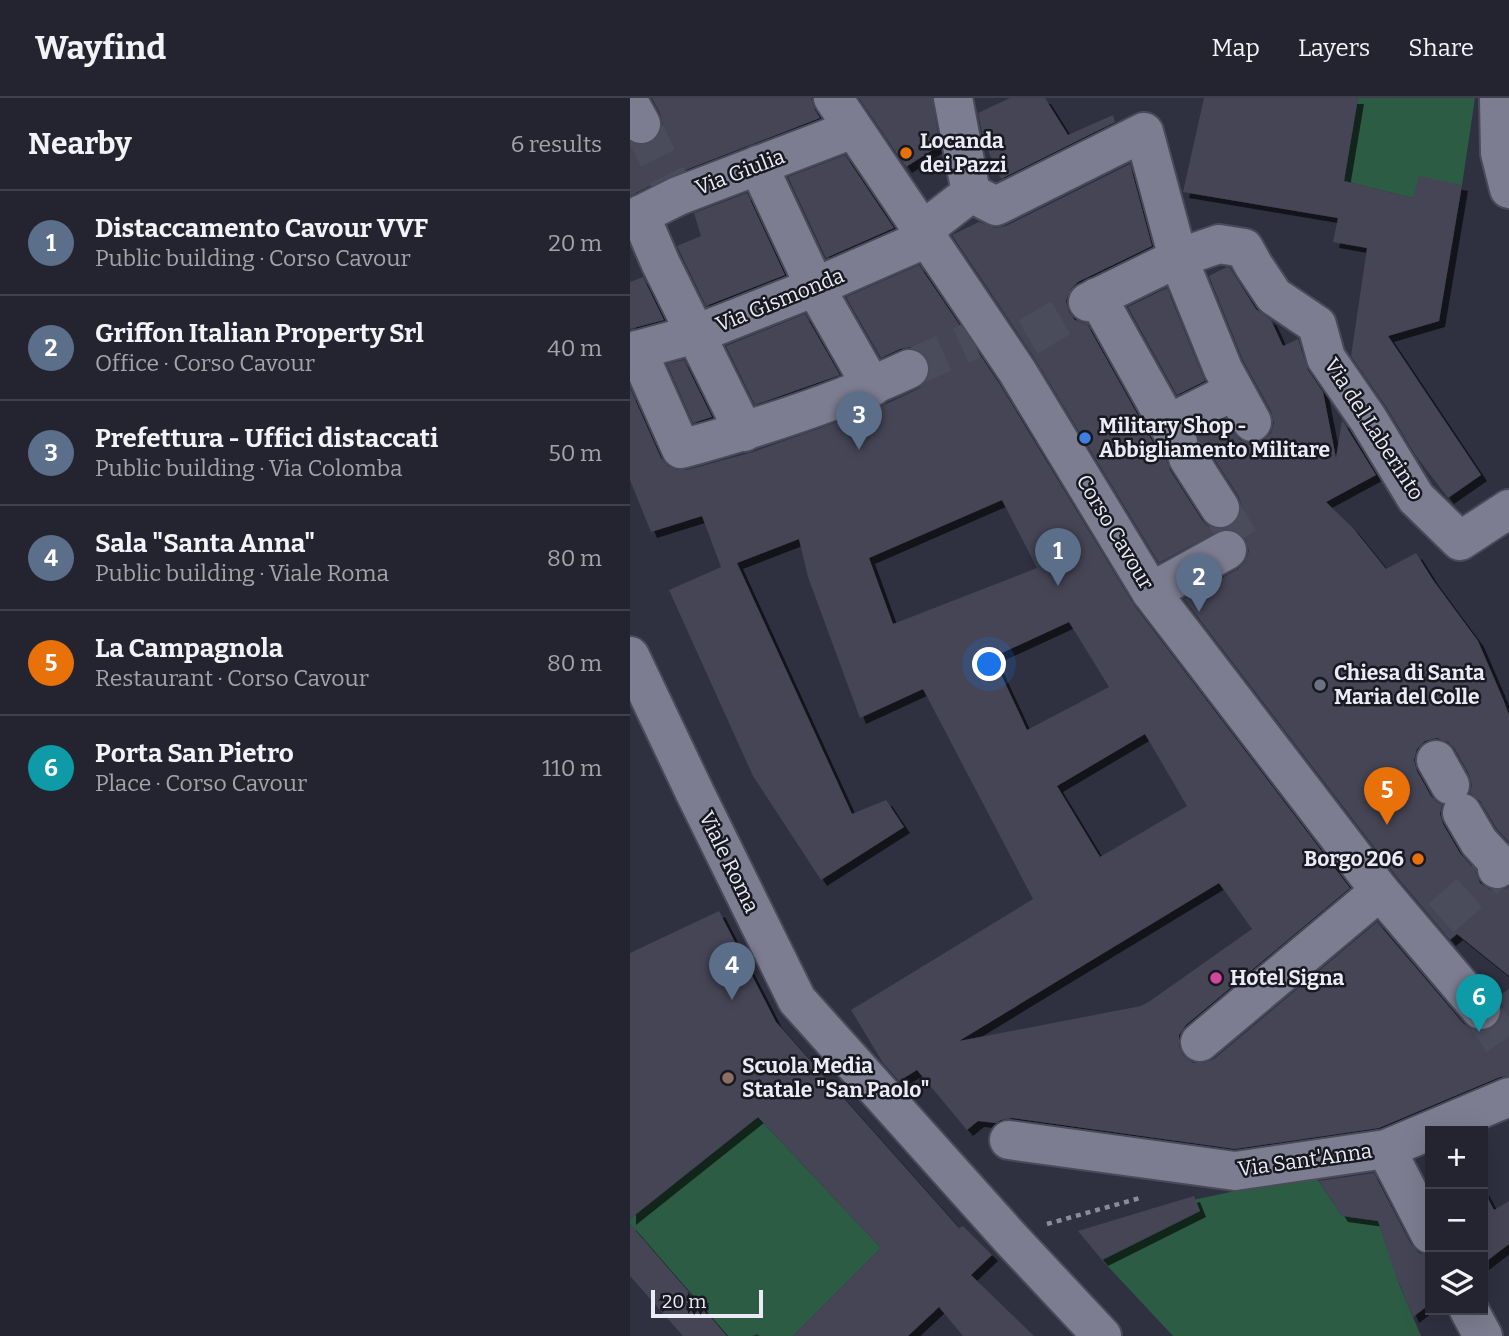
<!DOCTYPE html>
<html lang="en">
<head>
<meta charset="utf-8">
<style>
	:root { --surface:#232430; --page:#2f303c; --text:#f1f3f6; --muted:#a3a4ab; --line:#40414c; --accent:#0b8043 }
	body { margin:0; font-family:Bitter,serif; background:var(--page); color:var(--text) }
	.controls { position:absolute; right:21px; bottom:21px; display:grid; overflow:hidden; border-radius:0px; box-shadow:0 7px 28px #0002 }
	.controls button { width:63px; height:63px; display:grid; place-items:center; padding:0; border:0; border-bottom:2px solid var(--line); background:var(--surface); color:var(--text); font:35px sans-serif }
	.scale { position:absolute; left:21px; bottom:18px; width:112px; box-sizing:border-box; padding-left:7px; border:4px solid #eaebf6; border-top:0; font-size:19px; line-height:24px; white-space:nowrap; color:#eaebf6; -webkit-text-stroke:5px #181920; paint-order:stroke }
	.you { position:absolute; left:360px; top:567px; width:24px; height:24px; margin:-18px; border:5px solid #fff; border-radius:50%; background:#1a73e8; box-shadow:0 0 0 10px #1a73e833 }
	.badge { display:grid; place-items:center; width:46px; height:46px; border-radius:50%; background:var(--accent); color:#fff; font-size:23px; font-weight:700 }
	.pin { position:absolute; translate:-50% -58px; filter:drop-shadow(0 2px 4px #0008) }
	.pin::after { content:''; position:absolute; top:37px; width:24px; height:21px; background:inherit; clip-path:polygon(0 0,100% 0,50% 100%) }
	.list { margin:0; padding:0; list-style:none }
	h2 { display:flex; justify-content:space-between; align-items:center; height:91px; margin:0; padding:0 28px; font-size:30px }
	h2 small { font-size:23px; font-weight:400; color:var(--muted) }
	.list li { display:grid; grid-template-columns:46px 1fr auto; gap:21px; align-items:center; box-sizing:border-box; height:105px; padding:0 28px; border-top:2px solid var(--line) }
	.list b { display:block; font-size:26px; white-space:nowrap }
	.list p { margin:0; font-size:23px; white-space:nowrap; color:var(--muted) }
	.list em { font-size:23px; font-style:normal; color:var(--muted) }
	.icon { flex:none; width:38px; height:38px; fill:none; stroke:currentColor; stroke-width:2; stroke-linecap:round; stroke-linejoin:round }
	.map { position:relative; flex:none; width:879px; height:1238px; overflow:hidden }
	header { display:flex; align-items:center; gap:42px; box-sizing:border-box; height:98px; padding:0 35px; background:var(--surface); border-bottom:2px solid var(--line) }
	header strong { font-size:33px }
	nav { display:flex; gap:38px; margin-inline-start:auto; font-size:24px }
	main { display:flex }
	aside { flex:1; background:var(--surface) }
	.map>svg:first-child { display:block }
	.green { fill:#2d5c44 }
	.building { fill:#444556; fill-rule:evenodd; filter:url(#shadow) }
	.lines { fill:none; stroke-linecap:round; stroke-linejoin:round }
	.minor-tunnel { stroke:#4b4c5b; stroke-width:38; stroke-dasharray:38 19; stroke-linecap:butt }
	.minor-casing { stroke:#4a4b59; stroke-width:42 }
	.path { stroke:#8b8c99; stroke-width:4.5; stroke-dasharray:5 5; stroke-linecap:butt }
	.minor { stroke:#7c7d90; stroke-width:38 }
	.food-dot { fill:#e8710a; stroke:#181920; stroke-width:2.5 }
	.shop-dot { fill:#3f7fe0; stroke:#181920; stroke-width:2.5 }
	.worship-dot { fill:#6b7280; stroke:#181920; stroke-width:2.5 }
	.hotel-dot { fill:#d1479c; stroke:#181920; stroke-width:2.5 }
	.education-dot { fill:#8d6e63; stroke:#181920; stroke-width:2.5 }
	.labels { text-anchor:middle; stroke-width:5; stroke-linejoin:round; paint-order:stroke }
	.poi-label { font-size:21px; font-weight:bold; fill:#eaebf6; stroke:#181920; text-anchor:start }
	.street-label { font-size:21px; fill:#eaebf6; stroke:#181920 }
</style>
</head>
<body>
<header>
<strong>Wayfind</strong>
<nav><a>Map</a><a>Layers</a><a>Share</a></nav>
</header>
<main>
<aside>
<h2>Nearby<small>6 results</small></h2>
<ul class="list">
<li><span class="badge" style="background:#5c6f8a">1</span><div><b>Distaccamento Cavour VVF</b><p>Public building · Corso Cavour</p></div><em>20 m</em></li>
<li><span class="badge" style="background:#5c6f8a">2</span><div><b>Griffon Italian Property Srl</b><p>Office · Corso Cavour</p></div><em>40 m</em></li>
<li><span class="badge" style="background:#5c6f8a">3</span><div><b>Prefettura - Uffici distaccati</b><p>Public building · Via Colomba</p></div><em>50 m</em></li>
<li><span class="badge" style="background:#5c6f8a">4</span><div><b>Sala &quot;Santa Anna&quot;</b><p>Public building · Viale Roma</p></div><em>80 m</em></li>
<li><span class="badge" style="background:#e8710a">5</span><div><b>La Campagnola</b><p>Restaurant · Corso Cavour</p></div><em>80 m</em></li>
<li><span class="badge" style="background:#0f9aa8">6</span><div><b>Porta San Pietro</b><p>Place · Corso Cavour</p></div><em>110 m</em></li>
</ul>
</aside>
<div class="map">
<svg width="879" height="1238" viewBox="0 0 879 1238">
	<defs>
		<filter id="shadow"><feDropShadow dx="6" dy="6" stdDeviation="0" flood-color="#0009"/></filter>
	</defs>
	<rect width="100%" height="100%" fill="#2f3040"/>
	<g class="green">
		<polygon points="728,0 845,0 832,87 783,100 714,83"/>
		<polygon points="128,1019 251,1150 163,1238 130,1238 127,1236 122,1238 98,1238 0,1126 0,1121"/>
		<polygon points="684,1076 712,1118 748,1123 769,1186 791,1238 543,1238 472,1162 521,1137 521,1111"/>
	</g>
	<g class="building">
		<polygon points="22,0 181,0 185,12 190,20 40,78 0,98 0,45 11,48 22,45 30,37 33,27 30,15"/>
		<polygon points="229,0 302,0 310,47 276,69"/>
		<polygon points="380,0 415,0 438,37 483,17 485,24 371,81 354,44 348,15"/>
		<polygon points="574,0 728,0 714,83 783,100 789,78 832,87 809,223 758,238 851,377 818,400 786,358 757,310 721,258 737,150 703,144 708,120 553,94"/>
		<polygon points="215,57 264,130 196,160 158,79"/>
		<polygon points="500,66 522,148 448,184 440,192 436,203 439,214 445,222 457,226 529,355 537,363 540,372 572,422 579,429 590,432 529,465 405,261 322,137 349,124 365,130 376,128"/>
		<polygon points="117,95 155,177 76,208 47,148 71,138 64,115"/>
		<path d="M289,167L369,285L504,507L720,790L556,927L549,937V948L553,957L563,965H574L584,961L747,824L834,926L843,932L856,933L866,928L872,919L873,909L868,899L879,891V978L870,979L749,1030L605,1051L382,1020L371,1022L366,1025L348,1023L337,1032L287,972L269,983L253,965L221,912L403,801L293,591L230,620L178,479L169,441L107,465L222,716L256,702L274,729L191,782L123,678L39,492L91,469L72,418L21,434L0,382V290L31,360L38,368L47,372H57L123,354L252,308L288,291L296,284L301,274L299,263L291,253L281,249L270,251L251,260L216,199ZM372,402L407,470L263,526L239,460ZM439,524L479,589L397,632L363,559ZM515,636L557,708L470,759L427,688ZM589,785L622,831L520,903L511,908L329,943Z"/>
		<polygon points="597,169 600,170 626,211 641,222 653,248 668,241 678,272 693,294 706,360 712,322 746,377 696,404 723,430 756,471 786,455 803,482 848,543 873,601 879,617 879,744 867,731 850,703 840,695 842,687 839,676 825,651 818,644 807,640 795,643 787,651 784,662 787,673 801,698 808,705 812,707 810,716 813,726 830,755 845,772 850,785 859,791 869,793 879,789 879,878 827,836 820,842 767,779 554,501 608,471 615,464 619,453 616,442 609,434 596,430 602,428 610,419 612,410 609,399 576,348 569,342 568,336 596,322 603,334 610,342 622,346 633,343 641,335 644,325 641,313 613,262 579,178"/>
		<polygon points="13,179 34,222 0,231 0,184"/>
		<polygon points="537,190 575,283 547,297 498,209"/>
		<polygon points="175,216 210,277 125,307 96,248"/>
		<polygon points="54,262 82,319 63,325 37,266"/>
		<polygon points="89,813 146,924 329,1130 333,1128 362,1157 341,1177 404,1238 333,1238 309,1209 278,1238 163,1238 251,1150 128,1019 0,1121 0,855"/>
		<polygon points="744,1075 781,1146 789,1155 800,1158 800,1206 783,1219 764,1173 748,1123 712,1118 689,1083"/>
		<polygon points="853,1091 864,1112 879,1103 879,1146 853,1166"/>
		<polygon points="564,1098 570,1113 472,1162 448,1133"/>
		<polygon points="0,1126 97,1238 53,1238 0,1178"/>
	</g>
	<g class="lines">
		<g class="minor-tunnel">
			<polyline points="11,26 41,86"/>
			<polyline points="398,239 458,204"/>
			<polyline points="279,271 343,242"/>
			<polyline points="590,410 611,444 597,452"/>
			<polyline points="811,820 867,771"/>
			<polyline points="851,912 879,953"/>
		</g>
		<g class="minor-casing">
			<g id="minor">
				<polyline points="203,0 387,273 521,494 750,793 851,912"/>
				<polyline points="869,0 870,55 879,91"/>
				<polyline points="0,6 11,26"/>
				<polyline points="128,67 185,189 242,289"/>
				<polyline points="341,95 366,108 514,34 548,160 589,146 614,150 624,168 644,198 687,227 696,260 738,321 786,400 830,443 879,411"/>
				<polyline points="10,117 30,164 114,334"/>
				<polyline points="0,122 48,98 223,31"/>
				<polyline points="292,133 341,95 323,0"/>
				<polyline points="467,199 548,344"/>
				<polyline points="458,204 548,160 593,271 622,324"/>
				<path d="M7,252L51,351C128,330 206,305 279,271"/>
				<polyline points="0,254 66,236 185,189 297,140"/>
				<polyline points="538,326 604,293"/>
				<polyline points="558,360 590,410"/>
				<polyline points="521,494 597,452"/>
				<polyline points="0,558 65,695 167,902 383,1143 472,1238"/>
				<polyline points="806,662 820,687"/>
				<polyline points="832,715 849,744 871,768 867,771"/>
				<polyline points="570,944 750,793"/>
				<polyline points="379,1042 605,1073 756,1051 879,999"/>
				<polyline points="756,1051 800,1136"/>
				<polyline points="839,1212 853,1238"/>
			</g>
		</g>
		<polyline class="path" points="417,1126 510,1100"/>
		<use href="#minor" class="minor"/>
	</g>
	<g class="food-dot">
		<circle cx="276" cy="55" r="7"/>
		<circle cx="788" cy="761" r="7"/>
	</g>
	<circle class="shop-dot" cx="455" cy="340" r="7"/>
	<circle class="worship-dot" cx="690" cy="587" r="7"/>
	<circle class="hotel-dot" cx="586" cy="880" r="7"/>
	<circle class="education-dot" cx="98" cy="980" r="7"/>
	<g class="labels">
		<g class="poi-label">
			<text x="290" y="50">Locanda<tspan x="290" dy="24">dei Pazzi</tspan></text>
			<text x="469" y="335">Military Shop -<tspan x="469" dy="24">Abbigliamento Militare</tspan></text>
			<text x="704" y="582">Chiesa di Santa<tspan x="704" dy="24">Maria del Colle</tspan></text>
			<text x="774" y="768" text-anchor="end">Borgo 206</text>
			<text x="600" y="887">Hotel Signa</text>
			<text x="112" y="975">Scuola Media<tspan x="112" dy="24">Statale "San Paolo"</tspan></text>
		</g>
		<g class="street-label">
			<text transform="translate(110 74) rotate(-21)" y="7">Via Giulia</text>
			<text transform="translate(150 202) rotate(-22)" y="7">Via Gismonda</text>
			<text transform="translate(744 331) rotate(57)" y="7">Via del Laberinto</text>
			<text transform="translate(485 434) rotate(59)" y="7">Corso Cavour</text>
			<text transform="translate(99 764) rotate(64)" y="7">Viale Roma</text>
			<text transform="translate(675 1062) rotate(-8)" y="7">Via Sant'Anna</text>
		</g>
	</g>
</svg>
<div class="controls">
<button>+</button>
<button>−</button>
<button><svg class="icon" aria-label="layers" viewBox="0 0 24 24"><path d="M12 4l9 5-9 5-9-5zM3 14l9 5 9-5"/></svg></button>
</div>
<div class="scale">20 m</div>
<div class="you"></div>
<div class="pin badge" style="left:428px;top:488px;background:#5c6f8a">1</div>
<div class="pin badge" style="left:569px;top:514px;background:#5c6f8a">2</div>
<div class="pin badge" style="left:229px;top:352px;background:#5c6f8a">3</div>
<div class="pin badge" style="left:102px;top:902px;background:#5c6f8a">4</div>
<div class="pin badge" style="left:757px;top:727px;background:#e8710a">5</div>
<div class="pin badge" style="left:849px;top:934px;background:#0f9aa8">6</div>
</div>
</main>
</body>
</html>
